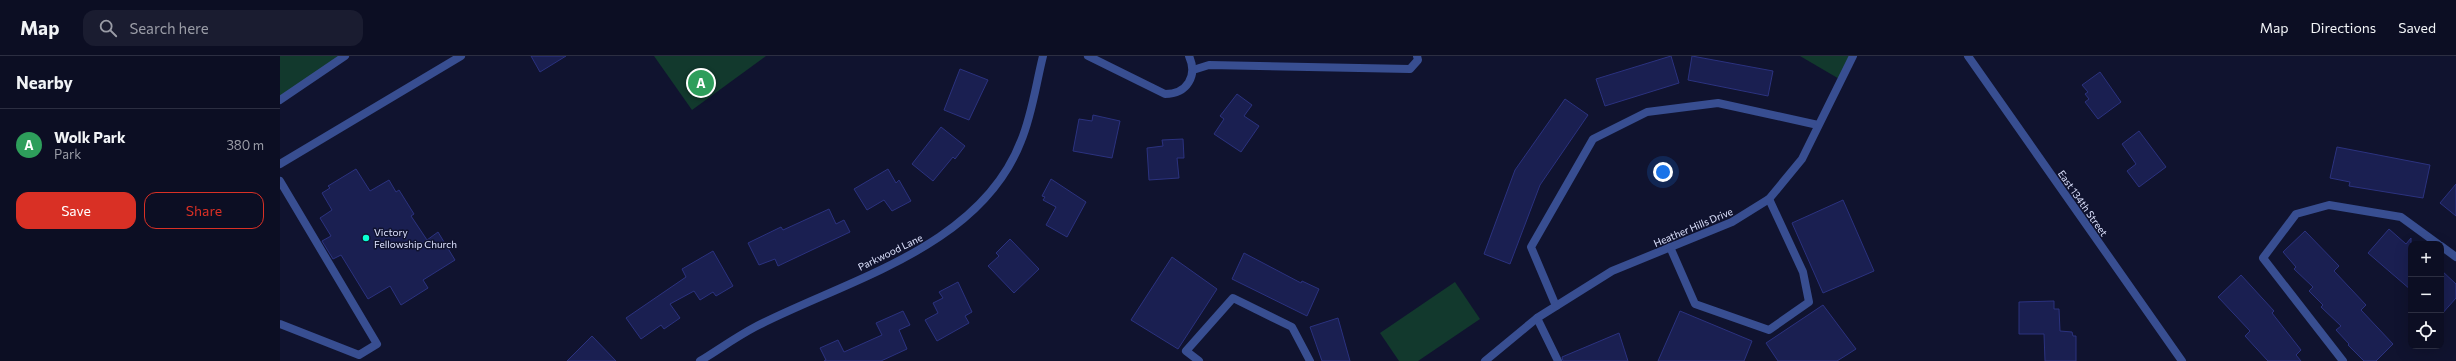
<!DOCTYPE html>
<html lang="en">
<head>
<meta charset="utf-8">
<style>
	:root { --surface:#0c0e23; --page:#1a1c30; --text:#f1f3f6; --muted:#9a9ca6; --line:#2c2e41; --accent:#d93025 }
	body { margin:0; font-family:Commissioner,sans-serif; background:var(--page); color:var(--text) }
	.controls { position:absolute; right:12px; bottom:12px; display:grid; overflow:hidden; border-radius:8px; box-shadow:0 4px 16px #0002 }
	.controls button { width:36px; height:36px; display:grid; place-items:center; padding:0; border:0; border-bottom:1px solid var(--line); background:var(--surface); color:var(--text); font:20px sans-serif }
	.you { position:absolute; left:1383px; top:116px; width:14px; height:14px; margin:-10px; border:3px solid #fff; border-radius:50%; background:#1a73e8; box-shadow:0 0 0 6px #1a73e833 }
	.badge { display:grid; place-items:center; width:26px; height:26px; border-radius:50%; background:var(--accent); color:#fff; font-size:13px; font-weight:700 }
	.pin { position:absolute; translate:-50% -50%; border:2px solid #fff; box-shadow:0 1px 4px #0006 }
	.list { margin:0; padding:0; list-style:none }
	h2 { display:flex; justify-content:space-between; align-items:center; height:52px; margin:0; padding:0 16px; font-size:17px }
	h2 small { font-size:13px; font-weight:400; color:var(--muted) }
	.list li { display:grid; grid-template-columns:26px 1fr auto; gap:12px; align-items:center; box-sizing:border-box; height:72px; padding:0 16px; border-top:1px solid var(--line) }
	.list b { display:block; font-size:15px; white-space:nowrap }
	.list p { margin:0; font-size:13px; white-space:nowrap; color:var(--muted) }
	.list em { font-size:13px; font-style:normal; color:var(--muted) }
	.actions { display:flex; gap:8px; padding:12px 16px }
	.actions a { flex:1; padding:9px 0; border:1px solid var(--accent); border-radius:12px; text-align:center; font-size:14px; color:var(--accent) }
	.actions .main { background:var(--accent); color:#fff }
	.icon { flex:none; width:22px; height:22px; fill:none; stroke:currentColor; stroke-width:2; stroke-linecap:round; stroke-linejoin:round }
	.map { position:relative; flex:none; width:2176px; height:305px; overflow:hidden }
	header { display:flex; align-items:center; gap:24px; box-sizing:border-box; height:56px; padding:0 20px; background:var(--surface); border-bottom:1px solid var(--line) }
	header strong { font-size:19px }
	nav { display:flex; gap:22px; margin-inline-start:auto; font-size:14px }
	.search { width:280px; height:36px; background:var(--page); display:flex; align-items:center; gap:10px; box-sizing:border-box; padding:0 14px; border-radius:12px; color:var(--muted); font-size:15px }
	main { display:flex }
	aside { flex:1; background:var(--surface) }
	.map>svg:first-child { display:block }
	.green { fill:#12392d }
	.building { fill:#1a1f51; stroke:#2b327f }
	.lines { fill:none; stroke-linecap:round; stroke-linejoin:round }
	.service { stroke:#384e91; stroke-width:8 }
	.minor { stroke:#384e91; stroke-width:8 }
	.tertiary { stroke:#384e91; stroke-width:8 }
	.poi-dot { fill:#0affd2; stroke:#10132f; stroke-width:1.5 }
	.labels { text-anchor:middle; stroke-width:3; stroke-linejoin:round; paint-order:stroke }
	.street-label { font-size:10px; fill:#dee3ff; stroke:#10132f }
	.poi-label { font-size:10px; fill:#dee3ff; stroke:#10132f; text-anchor:start }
</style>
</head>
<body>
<header>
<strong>Map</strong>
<div class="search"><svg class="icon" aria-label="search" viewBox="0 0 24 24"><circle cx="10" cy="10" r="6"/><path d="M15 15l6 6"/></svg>Search here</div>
<nav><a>Map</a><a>Directions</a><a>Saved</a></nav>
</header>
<main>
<aside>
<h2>Nearby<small></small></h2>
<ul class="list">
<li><span class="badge" style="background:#2e9e5b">A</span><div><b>Wolk Park</b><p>Park</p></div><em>380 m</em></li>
</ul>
<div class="actions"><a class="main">Save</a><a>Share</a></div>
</aside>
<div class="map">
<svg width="2176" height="305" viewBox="0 0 2176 305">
	<rect width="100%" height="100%" fill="#10132f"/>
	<g class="green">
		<polygon points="0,0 65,0 0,44"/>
		<polygon points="374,0 486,0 412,54"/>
		<polygon points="1520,0 1573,0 1561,24"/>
		<polygon points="1175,226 1200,263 1138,305 1119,305 1100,277"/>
	</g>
	<g class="building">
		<polygon points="251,0 286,0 260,16"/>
		<polygon points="1391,0 1399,27 1325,50 1316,23"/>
		<polygon points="1412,0 1493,15 1488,40 1408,24"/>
		<polygon points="680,13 708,24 689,64 664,54"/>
		<polygon points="1820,16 1841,46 1818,63 1805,46 1809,43 1805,38 1808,36 1802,29"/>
		<polygon points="957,38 972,49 964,60 979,70 961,96 934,78 944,63 940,60"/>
		<polygon points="1285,43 1308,59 1260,129 1230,208 1204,198 1235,114"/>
		<polygon points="813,59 840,65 832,102 793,95 799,63 812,65"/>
		<polygon points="661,71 685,90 675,103 673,101 653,125 632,108"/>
		<polygon points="1859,75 1886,111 1859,131 1847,115 1856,108 1842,88"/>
		<polygon points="903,83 904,102 897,102 899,122 869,124 867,92 883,90 882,84"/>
		<polygon points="2057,91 2150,109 2143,142 2069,130 2070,126 2050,122"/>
		<polygon points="76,113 90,135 109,124 116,136 119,134 134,158 131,160 147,184 158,176 175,204 143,224 148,232 121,249 110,230 88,243 61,199 53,203 42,185 51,180 40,162 52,154 42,137 50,132 48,130"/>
		<polygon points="608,113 616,127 619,124 631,145 612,155 604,144 587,154 574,133"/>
		<polygon points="771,123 806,146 787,181 766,169 776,151 763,144 765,141 762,140"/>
		<polygon points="2176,128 2176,160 2160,147"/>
		<polygon points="1563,144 1594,215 1543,237 1512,167"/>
		<polygon points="549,153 556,168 564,164 570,176 498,210 495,203 479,209 468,187 501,171 503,174"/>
		<polygon points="2109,173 2126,188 2131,182 2131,234 2088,197"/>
		<polygon points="2025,175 2059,210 2054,215 2086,249 2081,254 2113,288 2096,305 2084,305 2068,289 2069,288 2056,274 2061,270 2041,251 2043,249 2029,235 2033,231 2014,213 2016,211 2003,196"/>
		<polygon points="730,183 759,213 734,237 708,210 719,200 716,197"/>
		<polygon points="433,195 453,230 436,240 433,236 420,244 414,235 390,248 400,262 384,273 381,269 361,283 346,262 406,221 402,213"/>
		<polygon points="964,197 1021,227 1022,225 1039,233 1027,260 952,223"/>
		<polygon points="892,201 937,233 898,293 851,264"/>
		<polygon points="2161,214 2176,228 2176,242 2161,259"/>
		<polygon points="1961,219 1994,255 1992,257 2021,294 2016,299 2021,305 1988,305 1965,280 1970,275 1938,241"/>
		<polygon points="678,226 692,256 685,260 689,267 657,285 645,264 658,257 653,247 663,242 659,236"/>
		<polygon points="1774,245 1774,253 1779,253 1780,275 1792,276 1793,280 1796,280 1796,305 1765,305 1764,278 1739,278 1739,246"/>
		<polygon points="1543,249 1576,293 1557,305 1498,305 1486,287"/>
		<polygon points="623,255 630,269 619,274 627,293 601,305 544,305 546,304 540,292 558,284 564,296 602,279 596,267"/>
		<polygon points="1400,255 1472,285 1464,305 1378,305"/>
		<polygon points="1058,262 1070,305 1042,305 1030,271"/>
		<polygon points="1339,277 1348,305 1283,305 1282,301"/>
		<polygon points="312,280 336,305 287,305"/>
	</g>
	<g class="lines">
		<g class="service">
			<polyline points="913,14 929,9 1130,13 1138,4 1137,0"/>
			<polyline points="0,108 181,0"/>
			<polyline points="0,125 97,288 79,299 0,268"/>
			<polyline points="2161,190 2176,201"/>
			<polyline points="1390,191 1415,248 1489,274 1529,246 1523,216 1489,143"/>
			<polyline points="1276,250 1251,191 1313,83 1367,56 1438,47 1538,69"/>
			<polyline points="1257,262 1278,305"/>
			<polyline points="919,305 906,295 953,242 1012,271 1030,305"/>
			<polyline points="2063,305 1983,202 2016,158 2049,149 2121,161 2158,188"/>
		</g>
		<g class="minor">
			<path d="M808,0L885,38C907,38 918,20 909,0"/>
			<polyline points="0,44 65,0"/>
			<path d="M420,305C438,294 456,281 475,271C566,224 700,192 741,85C752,59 756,28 763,0"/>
			<polyline points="1205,305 1257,262 1332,215 1452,166 1489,143 1522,103 1573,0"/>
		</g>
		<polyline class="tertiary" points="1688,0 1902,305"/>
	</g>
	<circle class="poi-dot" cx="86" cy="182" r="4"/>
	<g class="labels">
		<g class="street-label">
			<text transform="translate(1803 147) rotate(55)" y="4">East 134th Street</text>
			<text transform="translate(1413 171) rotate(-23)" y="4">Heather Hills Drive</text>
			<text transform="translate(610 196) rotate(-26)" y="4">Parkwood Lane</text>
		</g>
		<g class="poi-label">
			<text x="94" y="180">Victory<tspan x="94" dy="12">Fellowship Church</tspan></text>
		</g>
	</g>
</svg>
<div class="controls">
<button>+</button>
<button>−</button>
<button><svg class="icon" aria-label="locate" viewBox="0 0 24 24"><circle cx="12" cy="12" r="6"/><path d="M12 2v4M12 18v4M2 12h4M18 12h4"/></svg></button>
</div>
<div class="you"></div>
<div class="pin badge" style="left:421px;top:27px;background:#2e9e5b">A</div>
</div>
</main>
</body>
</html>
